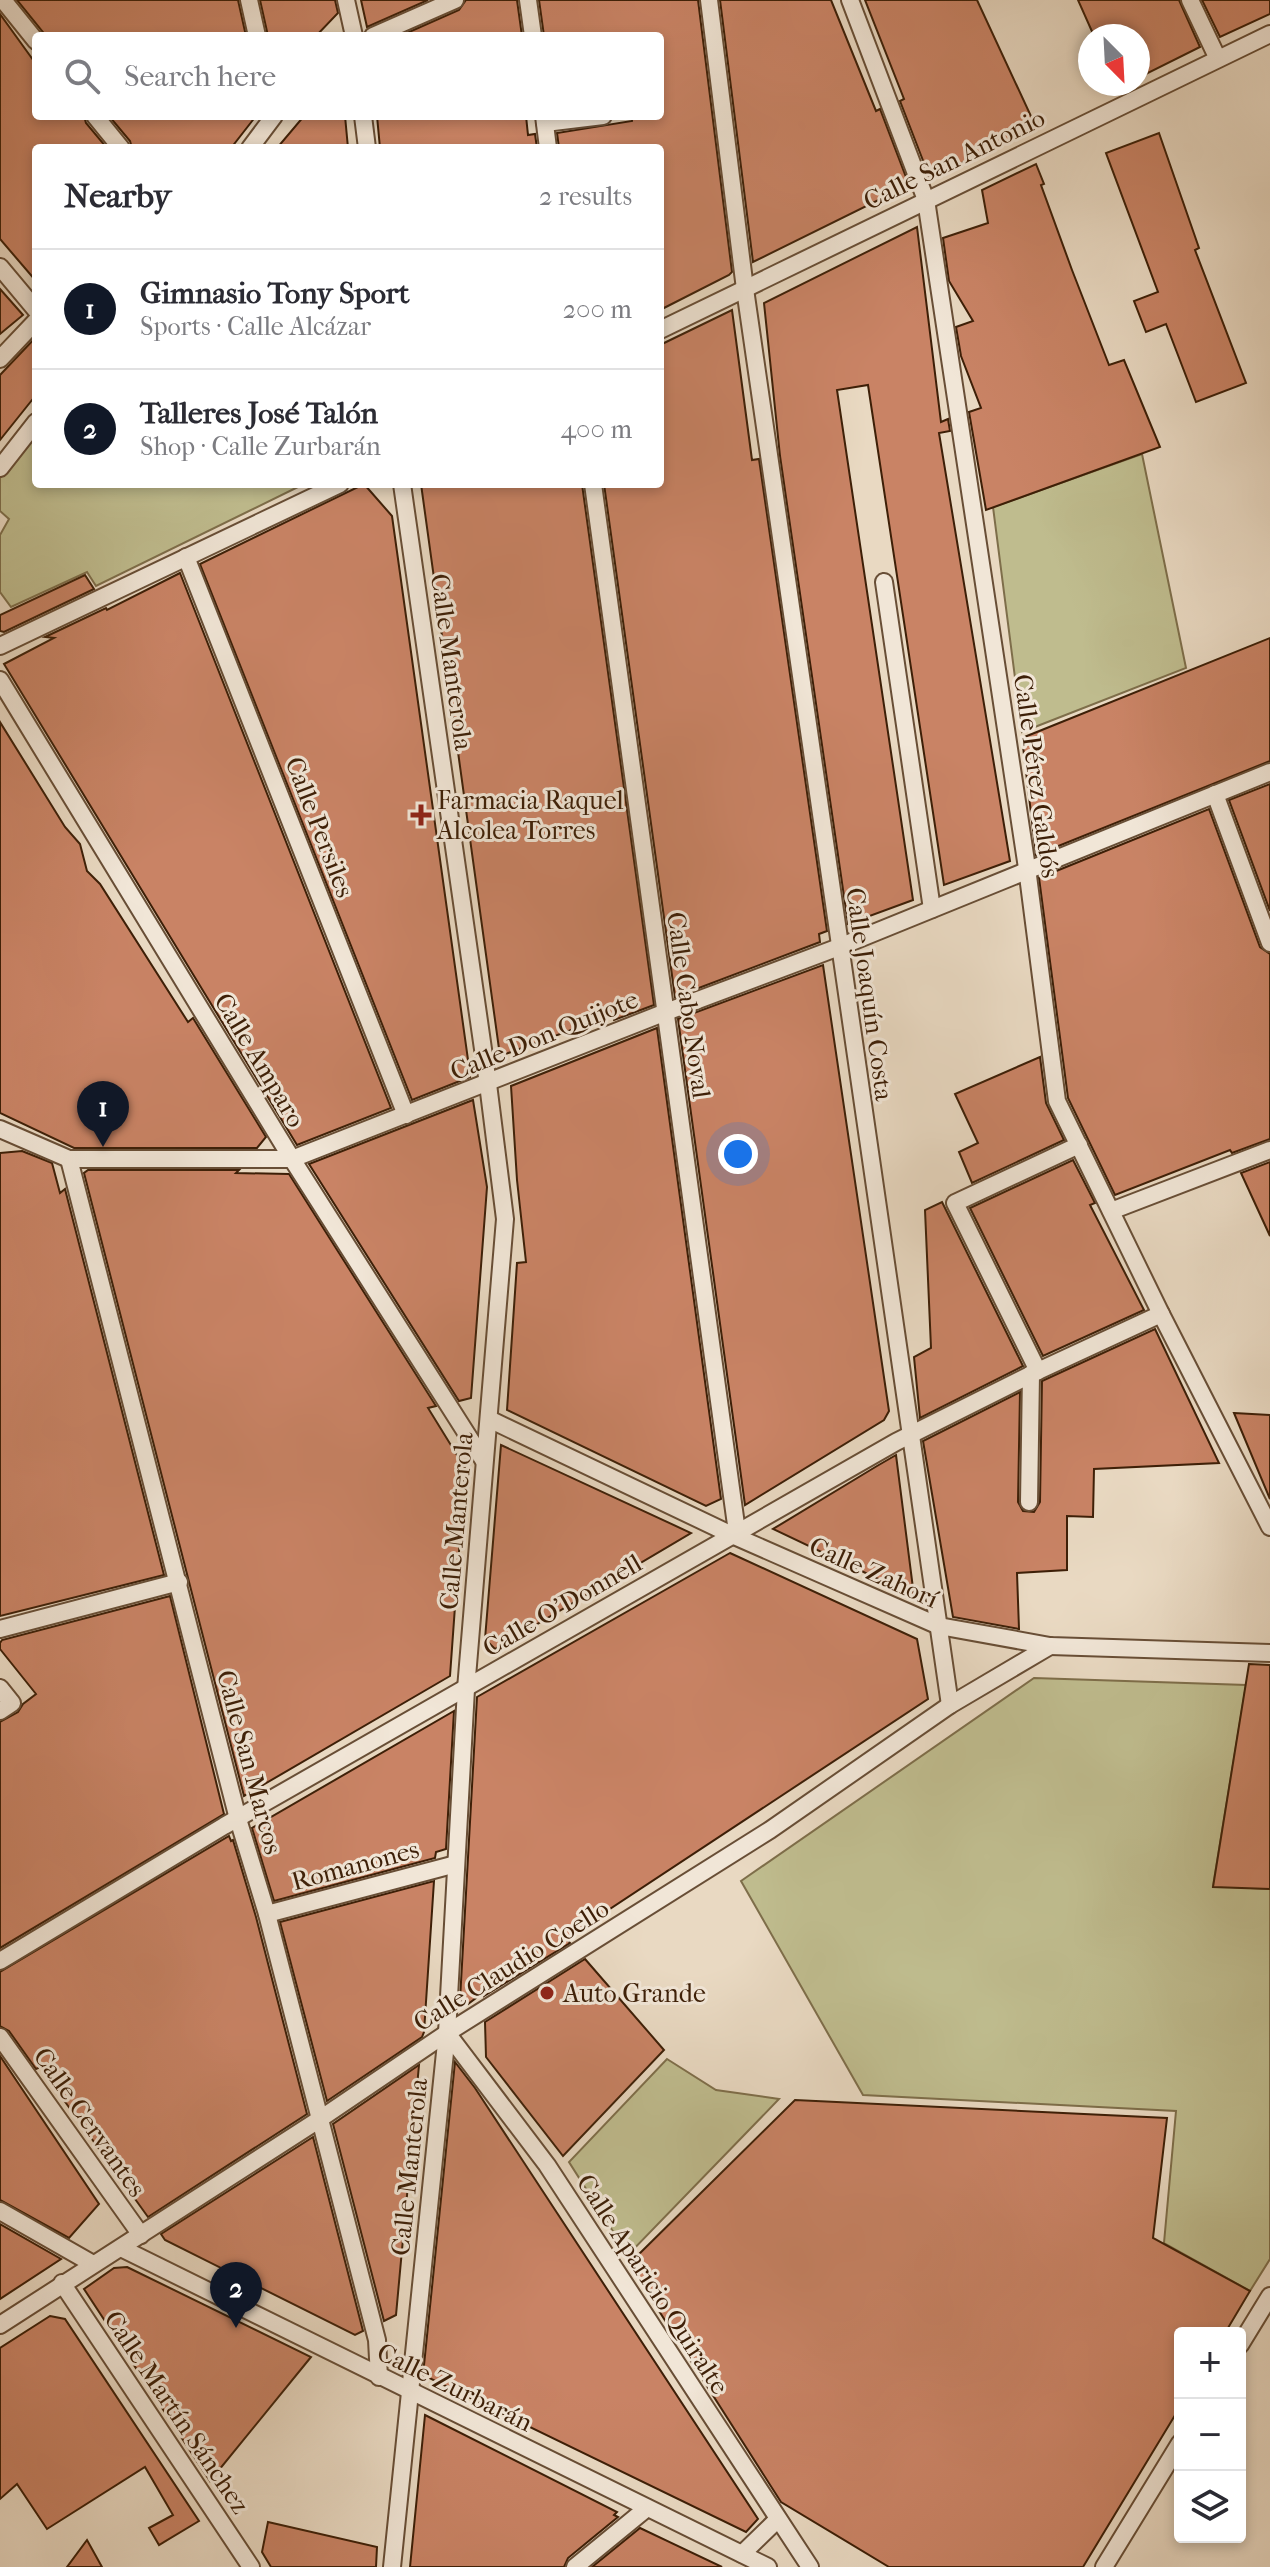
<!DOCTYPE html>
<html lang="en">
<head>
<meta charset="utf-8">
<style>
	:root { --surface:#fff; --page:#f2f2f3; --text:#2b2b33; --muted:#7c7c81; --line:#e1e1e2; --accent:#111827 }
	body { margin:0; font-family:"IM FELL French Canon",serif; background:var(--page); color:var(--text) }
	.controls { position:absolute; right:24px; bottom:24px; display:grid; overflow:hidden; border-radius:8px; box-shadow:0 4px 12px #0003 }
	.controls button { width:72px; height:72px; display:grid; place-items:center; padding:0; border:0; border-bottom:2px solid var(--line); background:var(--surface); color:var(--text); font:40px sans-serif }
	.compass { position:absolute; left:1078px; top:24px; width:72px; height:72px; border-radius:50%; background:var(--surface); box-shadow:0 4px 12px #0003; rotate:156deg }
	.you { position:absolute; left:738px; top:1154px; width:28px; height:28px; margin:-20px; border:6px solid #fff; border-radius:50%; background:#1a73e8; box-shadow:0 0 0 12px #1a73e833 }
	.badge { display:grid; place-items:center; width:52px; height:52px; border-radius:50%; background:var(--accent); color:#fff; font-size:26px; font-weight:700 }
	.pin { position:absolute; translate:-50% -66px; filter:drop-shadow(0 2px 4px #0008) }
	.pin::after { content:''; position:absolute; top:42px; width:28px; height:24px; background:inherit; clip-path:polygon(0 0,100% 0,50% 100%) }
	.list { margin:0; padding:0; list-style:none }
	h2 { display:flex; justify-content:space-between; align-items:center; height:104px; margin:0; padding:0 32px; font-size:34px }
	h2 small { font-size:26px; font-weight:400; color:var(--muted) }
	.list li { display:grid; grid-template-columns:52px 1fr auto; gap:24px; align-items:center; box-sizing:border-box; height:120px; padding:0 32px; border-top:2px solid var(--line) }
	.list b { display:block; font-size:30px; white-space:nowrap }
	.list p { margin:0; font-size:26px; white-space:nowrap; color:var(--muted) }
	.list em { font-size:26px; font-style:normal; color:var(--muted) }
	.icon { flex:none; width:44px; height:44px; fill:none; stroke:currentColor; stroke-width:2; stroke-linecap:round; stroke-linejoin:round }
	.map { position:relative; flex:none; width:1270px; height:2567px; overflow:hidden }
	.search { position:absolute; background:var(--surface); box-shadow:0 4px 12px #0003; left:32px; top:32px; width:632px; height:88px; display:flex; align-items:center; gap:20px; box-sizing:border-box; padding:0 28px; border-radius:8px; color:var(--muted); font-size:30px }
	.panel { position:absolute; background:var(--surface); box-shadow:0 4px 12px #0003; left:32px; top:144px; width:632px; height:344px; border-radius:8px }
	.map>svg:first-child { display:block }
	.green { fill:#bfbc8e; stroke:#7e6e4a; stroke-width:2 }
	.building { fill:#c98365; stroke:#3d1f07; stroke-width:2 }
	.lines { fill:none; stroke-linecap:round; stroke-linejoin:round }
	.minor-casing { stroke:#684e36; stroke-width:20 }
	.minor { stroke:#f1e6d7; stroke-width:16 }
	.poi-dot { fill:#8f2418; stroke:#f1e6d7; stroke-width:3 }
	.labels { text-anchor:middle; stroke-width:6; stroke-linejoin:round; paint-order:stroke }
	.street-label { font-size:26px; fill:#3d1f07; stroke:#f1e6d7 }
	.poi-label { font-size:26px; fill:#3d1f07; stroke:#f1e6d7; text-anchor:start }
</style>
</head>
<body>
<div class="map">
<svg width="1270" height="2567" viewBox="0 0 1270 2567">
	<rect width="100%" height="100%" fill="#e9d9c2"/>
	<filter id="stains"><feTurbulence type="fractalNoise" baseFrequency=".0025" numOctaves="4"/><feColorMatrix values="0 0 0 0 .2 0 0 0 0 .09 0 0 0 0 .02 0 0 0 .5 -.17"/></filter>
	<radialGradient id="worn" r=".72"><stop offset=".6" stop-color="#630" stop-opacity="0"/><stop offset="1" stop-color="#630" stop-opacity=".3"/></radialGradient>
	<g class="green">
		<polygon points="36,432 36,484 304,484 96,586 87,572 11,607 0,592 0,535 9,519 0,511 0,478"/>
		<polygon points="1142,454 1186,668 1022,732 993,507"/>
		<polygon points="1034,1678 1246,1685 1213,1886 1270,1889 1270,2259 1250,2291 1164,2243 1176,2111 863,2095 741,1881"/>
		<polygon points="667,2059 716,2090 779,2099 628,2255 569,2162"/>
	</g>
	<g class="building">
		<polygon points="17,0 238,0 246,36 46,36"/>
		<polygon points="260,0 335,0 338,13 316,36 268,36"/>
		<polygon points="361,0 428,0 367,27"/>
		<polygon points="466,0 517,0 522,36 400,36 459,10"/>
		<polygon points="539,0 698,0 732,272 729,275 660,310 660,148 559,148 557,133 632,121 632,116 660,116 660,36 544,36"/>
		<polygon points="720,0 831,0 876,111 880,109 909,185 753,262"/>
		<polygon points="865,0 977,0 1036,127 935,176 933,173 929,176 900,101 904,99"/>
		<polygon points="1078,0 1179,0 1200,47 1138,78 1138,36 1094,36"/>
		<polygon points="1202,0 1270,0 1270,14 1220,37"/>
		<polygon points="0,14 36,64 36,116 84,116 86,123 107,148 36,148 36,281 0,239"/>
		<polygon points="109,116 256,116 231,148 132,148 130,141"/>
		<polygon points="304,116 345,116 348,148 277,148"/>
		<polygon points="377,116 526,116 528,135 535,134 537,148 380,148"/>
		<polygon points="1159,133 1199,248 1195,250 1246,383 1196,402 1166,324 1146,332 1134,301 1158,292 1106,153"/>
		<polygon points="1036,164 1044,184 1041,185 1072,270 1109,365 1124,360 1160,447 986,510 969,412 981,408 961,356 956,327 973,321 949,281 943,238 988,223 982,190"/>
		<polygon points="917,227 941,422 948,419 950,431 939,433 1010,861 944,885 868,385 837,390 913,900 848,924 780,456 764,303"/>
		<polygon points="0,289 23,315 0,334"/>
		<polygon points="732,310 752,460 759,459 827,931 819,934 820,942 675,997 604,484 660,484 660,345"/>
		<polygon points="36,337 36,395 0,440 0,375"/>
		<polygon points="364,484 392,516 470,1074 470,1077 412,1100 200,564"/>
		<polygon points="421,484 582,484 654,1005 614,1020 612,1015 500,1056"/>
		<polygon points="180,573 391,1108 297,1145 4,664 54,638 45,637 106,608 107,610"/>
		<polygon points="85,575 94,589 4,632 0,631 0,615"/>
		<polygon points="1270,638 1270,761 1036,855 1022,738"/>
		<polygon points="0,722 65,827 80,844 87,871 100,884 188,1022 193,1018 266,1137 257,1148 74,1148 0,1113"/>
		<polygon points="1270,784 1270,911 1229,800"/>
		<polygon points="1209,809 1260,947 1270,954 1270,1139 1232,1153 1230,1150 1115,1195 1068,1098 1039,878"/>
		<polygon points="823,965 889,1411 884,1420 745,1505 678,1019"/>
		<polygon points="657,1028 721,1499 706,1506 507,1410 517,1263 526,1262 517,1180 511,1086"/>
		<polygon points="1040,1057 1046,1103 1064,1140 972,1183 959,1152 978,1143 955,1094"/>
		<polygon points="473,1100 487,1187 471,1398 459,1401 309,1164"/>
		<polygon points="22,1151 52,1163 60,1193 65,1189 164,1575 0,1616 0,1153"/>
		<polygon points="1073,1160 1095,1203 1090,1205 1144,1310 1043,1356 970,1208"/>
		<polygon points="1270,1162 1270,1236 1241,1173"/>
		<polygon points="88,1170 239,1170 236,1173 289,1174 436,1406 428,1408 465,1468 450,1676 244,1796 84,1173"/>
		<polygon points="942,1202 1023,1366 920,1418 914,1357 931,1348 925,1210"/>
		<polygon points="1155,1329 1219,1463 1094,1469 1093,1517 1067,1516 1067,1570 1017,1573 1019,1629 953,1617 923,1441 1020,1392 1018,1502 1023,1511 1034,1512 1040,1502 1042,1381"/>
		<polygon points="1234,1413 1270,1415 1270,1499"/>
		<polygon points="501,1445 691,1533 495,1649 485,1639"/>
		<polygon points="896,1455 914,1596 773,1529 877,1466"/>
		<polygon points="730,1553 917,1639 928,1699 566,1938 570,1943 484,1996 484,1992 468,2004 460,2000 477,1697"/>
		<polygon points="170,1596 224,1814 0,1948 0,1722 18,1712 23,1704 36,1694 0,1649 0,1643 2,1640"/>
		<polygon points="1249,1664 1270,1665 1270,1889 1213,1887"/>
		<polygon points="454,1711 446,1849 436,1852 435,1858 274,1901 252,1828"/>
		<polygon points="229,1836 231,1841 233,1840 256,1917 307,2114 148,2217 40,2067 36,2069 9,2031 0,2026 0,1972"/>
		<polygon points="434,1881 424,2032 422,2037 327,2101 280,1922"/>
		<polygon points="585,1959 664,2050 563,2156 486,2057 485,2022"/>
		<polygon points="0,2056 99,2204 69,2238 0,2200"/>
		<polygon points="455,2062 475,2088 758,2519 746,2532 423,2375"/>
		<polygon points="419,2065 396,2315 384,2321 333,2124"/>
		<polygon points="795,2100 1167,2118 1153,2238 1250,2291 1225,2333 1180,2333 1180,2407 1083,2567 889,2567 781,2502 629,2264"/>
		<polygon points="313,2137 363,2331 355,2335 165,2240 161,2234"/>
		<polygon points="0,2224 61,2259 0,2299"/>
		<polygon points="127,2267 311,2357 210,2481 84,2289 114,2268"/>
		<polygon points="50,2316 65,2319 199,2521 159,2545 149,2528 173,2515 145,2467 47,2529 17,2484 0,2499 0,2348"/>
		<polygon points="425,2415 617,2512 614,2515 618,2517 568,2558 564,2567 410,2567"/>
		<polygon points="268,2522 377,2547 376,2567 271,2567 262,2552"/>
		<polygon points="640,2528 722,2567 592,2567"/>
		<polygon points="87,2540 102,2567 67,2567"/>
	</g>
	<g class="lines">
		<g class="minor-casing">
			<g id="minor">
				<polyline points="3,0 36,41"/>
				<polyline points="249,0 257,36"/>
				<polyline points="346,0 354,36"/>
				<polyline points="528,0 533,36"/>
				<polyline points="709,0 745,289 950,1705"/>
				<polyline points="850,0 926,200 1027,868 1057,1101 1161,1314 1270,1527"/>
				<polyline points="1190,0 1217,57"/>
				<polyline points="373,36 455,0"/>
				<polyline points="95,116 121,148"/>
				<polyline points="363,116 367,148"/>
				<polyline points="544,116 548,148"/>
				<polyline points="545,123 603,116"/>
				<polyline points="250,148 274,116"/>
				<polyline points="0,267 36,310"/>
				<polyline points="660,330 1270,34"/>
				<polyline points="0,359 36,321"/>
				<polyline points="0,468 36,422"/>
				<polyline points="593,484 737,1532"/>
				<polyline points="186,557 406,1115"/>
				<polyline points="884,582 932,909"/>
				<polyline points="0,646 340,484"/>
				<polyline points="0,680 292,1159 484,1461"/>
				<polyline points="1215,794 1270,943"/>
				<polyline points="0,1129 69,1159 292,1159 666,1012 839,947 1270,772"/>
				<polyline points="69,1159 238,1819 267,1914 377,2340 379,2377"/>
				<polyline points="1111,1211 1270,1150"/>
				<polyline points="1038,1371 955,1203 1079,1145"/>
				<polyline points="489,1419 732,1535 939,1626 1050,1646 1270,1653"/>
				<polyline points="1029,1502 1031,1374"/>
				<polyline points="0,1629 179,1582"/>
				<polyline points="0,1688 12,1703 0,1711"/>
				<polyline points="267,1914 456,1864"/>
				<polyline points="0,1961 224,1826 896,1442 1038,1371 1161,1314"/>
				<polyline points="447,2033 547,2165 810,2567"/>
				<polyline points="0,2037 141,2235"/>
				<polyline points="0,2211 93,2264"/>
				<polyline points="121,2248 768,2567"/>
				<polyline points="62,2283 251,2567"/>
				<polyline points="0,2325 320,2119 447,2033 770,1830 950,1705 1050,1646"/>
				<polyline points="1240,2345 1270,2296"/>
				<polyline points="742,2554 778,2519"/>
				<polyline points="392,2567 447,2033 466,1689 505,1219 488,1084 402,484"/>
				<polyline points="575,2567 647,2508"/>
				<polyline points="1104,2567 1180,2443"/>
			</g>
		</g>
		<use href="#minor" class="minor"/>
	</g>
	<g class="poi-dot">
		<path d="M417 803h8v8h8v8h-8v8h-8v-8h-8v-8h8z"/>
		<circle cx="547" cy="1993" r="8"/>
	</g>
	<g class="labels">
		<g class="street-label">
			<text transform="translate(954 159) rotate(-26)" y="9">Calle San Antonio</text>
			<text transform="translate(452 662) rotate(82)" y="9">Calle Manterola</text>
			<text transform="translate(1037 776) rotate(82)" y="9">Calle Pérez Galdós</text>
			<text transform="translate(320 827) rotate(69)" y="9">Calle Persiles</text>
			<text transform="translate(870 994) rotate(82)" y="9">Calle Joaquín Costa</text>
			<text transform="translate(689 1005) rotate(82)" y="9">Calle Cabo Noval</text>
			<text transform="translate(544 1035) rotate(-22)" y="9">Calle Don Quijote</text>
			<text transform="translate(260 1060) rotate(59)" y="9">Calle Amparo</text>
			<text transform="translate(456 1521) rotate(-85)" y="9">Calle Manterola</text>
			<text transform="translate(874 1572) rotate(24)" y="9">Calle Zahorí</text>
			<text transform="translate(562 1605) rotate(-30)" y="9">Calle O'Donnell</text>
			<text transform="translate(250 1762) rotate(75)" y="9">Calle San Marcos</text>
			<text transform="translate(355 1865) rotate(-15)" y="9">Romanones</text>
			<text transform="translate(511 1965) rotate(-32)" y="9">Calle Claudio Coello</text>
			<text transform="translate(90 2122) rotate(55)" y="9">Calle Cervantes</text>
			<text transform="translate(409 2167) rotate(-84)" y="9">Calle Manterola</text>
			<text transform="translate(653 2284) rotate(57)" y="9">Calle Aparicio Quiralte</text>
			<text transform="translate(455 2387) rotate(26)" y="9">Calle Zurbarán</text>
			<text transform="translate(177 2412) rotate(56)" y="9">Calle Martín Sánchez</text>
		</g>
		<g class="poi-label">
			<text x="437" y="809">Farmacia Raquel<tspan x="437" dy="30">Alcolea Torres</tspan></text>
			<text x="563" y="2002">Auto Grande</text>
		</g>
	</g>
	<rect width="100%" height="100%" filter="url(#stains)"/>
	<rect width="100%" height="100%" fill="url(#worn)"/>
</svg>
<div class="controls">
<button>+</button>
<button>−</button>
<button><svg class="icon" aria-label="layers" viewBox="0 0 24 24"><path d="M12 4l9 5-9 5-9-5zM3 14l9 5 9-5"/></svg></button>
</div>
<svg class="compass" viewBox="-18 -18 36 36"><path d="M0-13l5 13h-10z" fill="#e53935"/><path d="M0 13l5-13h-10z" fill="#7c7c81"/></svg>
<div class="you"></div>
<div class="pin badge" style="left:103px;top:1147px">1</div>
<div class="pin badge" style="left:236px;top:2328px">2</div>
<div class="search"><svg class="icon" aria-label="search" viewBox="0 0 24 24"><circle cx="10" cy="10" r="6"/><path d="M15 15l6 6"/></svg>Search here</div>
<section class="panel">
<h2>Nearby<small>2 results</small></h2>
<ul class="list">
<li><span class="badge">1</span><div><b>Gimnasio Tony Sport</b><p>Sports · Calle Alcázar</p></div><em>200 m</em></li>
<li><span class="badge">2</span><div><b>Talleres José Talón</b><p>Shop · Calle Zurbarán</p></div><em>400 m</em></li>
</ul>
</section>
</div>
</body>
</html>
